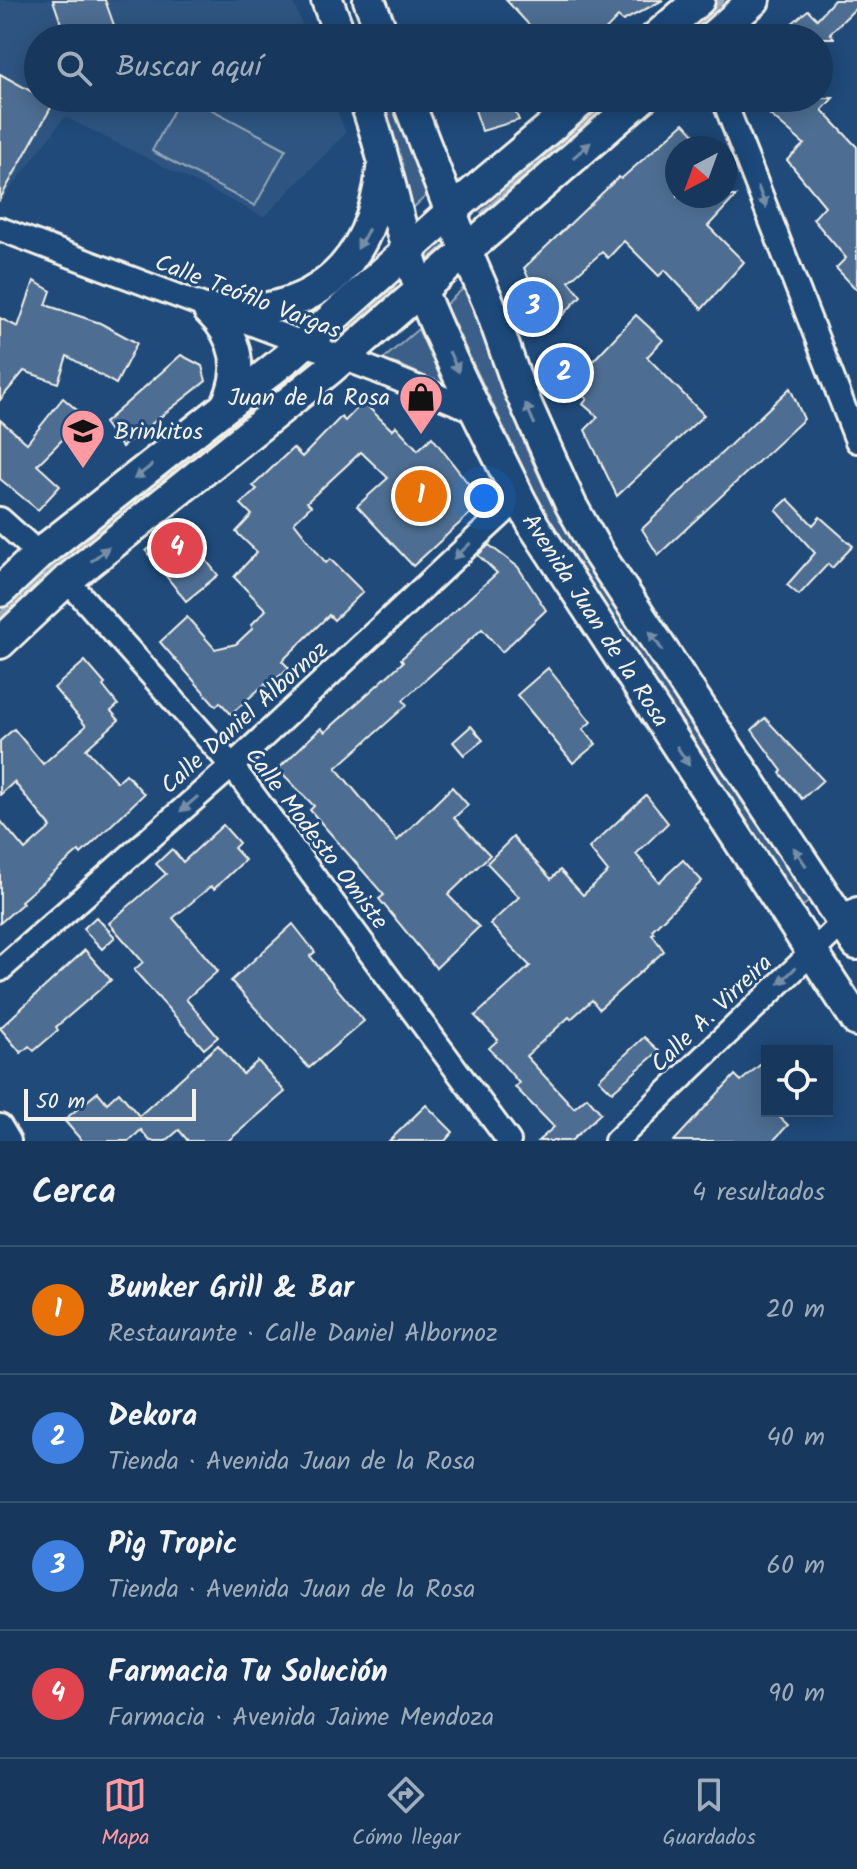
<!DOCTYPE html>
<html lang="es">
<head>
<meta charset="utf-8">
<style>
	:root { --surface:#17385c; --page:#244365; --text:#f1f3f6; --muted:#9eacbb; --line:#365272; --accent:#ff9aa2 }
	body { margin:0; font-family:Kalam,sans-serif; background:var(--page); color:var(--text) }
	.controls { position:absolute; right:24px; bottom:24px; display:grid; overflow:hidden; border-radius:0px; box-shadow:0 4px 20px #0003 }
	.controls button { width:72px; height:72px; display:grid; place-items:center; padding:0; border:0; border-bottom:2px solid var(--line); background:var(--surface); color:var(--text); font:40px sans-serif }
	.compass { position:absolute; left:665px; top:136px; width:72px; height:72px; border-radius:50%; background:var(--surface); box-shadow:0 4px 20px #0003; rotate:221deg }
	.scale { position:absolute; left:24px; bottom:20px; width:172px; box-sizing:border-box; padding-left:8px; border:4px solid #f4f1e8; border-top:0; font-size:22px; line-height:28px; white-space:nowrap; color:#f4f1e8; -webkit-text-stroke:6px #1f4a7a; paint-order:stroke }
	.you { position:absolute; left:484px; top:498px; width:28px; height:28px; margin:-20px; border:6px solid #fff; border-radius:50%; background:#1a73e8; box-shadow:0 0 0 12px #1a73e833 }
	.badge { display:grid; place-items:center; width:52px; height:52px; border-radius:50%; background:var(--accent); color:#fff; font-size:26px; font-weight:700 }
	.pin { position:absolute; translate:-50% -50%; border:4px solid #fff; box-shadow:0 2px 8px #0006 }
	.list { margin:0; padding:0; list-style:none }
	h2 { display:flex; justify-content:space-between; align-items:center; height:104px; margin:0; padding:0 32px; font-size:34px }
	h2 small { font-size:26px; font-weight:400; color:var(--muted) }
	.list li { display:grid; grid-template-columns:52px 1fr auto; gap:24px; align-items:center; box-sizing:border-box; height:128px; padding:0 32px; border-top:2px solid var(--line) }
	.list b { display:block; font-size:30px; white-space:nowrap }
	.list p { margin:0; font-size:26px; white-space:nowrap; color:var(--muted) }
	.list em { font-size:26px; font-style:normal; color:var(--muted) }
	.icon { flex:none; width:44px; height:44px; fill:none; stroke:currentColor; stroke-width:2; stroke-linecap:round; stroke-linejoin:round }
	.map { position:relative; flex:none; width:857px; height:1141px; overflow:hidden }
	.search { position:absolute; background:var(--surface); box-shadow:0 4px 20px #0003; left:24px; right:24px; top:24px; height:88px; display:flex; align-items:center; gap:20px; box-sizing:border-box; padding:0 28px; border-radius:44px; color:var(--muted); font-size:30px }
	.sheet { height:616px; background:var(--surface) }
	nav { display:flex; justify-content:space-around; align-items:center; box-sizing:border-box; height:112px; border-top:2px solid var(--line); background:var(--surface); font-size:22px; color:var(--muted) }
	nav a { display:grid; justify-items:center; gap:4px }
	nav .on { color:var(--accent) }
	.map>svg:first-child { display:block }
	.built { fill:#2d5581 }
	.green { fill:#3a5f88; stroke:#97a8b8; stroke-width:2 }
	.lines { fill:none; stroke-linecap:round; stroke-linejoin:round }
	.stream { stroke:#9cacbb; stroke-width:7 }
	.building { fill:#4d6e92; stroke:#f4f1e8; stroke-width:2 }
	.street-casing { stroke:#f4f1e8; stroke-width:28 }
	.secondary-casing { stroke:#f4f1e8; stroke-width:36 }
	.street { stroke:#1f4a7a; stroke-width:22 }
	.secondary { stroke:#1f4a7a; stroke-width:30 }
	.oneway { fill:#748da6 }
	.labels { text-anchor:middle; stroke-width:6; stroke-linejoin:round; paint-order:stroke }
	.street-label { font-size:24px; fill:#f4f1e8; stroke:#1f4a7a }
	.poi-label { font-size:24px; fill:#f4f1e8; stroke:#1f4a7a; text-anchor:end }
</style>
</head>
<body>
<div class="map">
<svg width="857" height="1141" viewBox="0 0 857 1141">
	<rect width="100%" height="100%" fill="#1f4a7a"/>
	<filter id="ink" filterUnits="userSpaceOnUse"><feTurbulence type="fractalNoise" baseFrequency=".0125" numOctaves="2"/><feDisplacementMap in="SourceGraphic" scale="16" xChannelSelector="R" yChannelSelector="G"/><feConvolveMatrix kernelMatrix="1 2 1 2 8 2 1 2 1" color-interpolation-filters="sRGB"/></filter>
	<g filter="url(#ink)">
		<polygon class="built" points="0,0 292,0 308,38 38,38 38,98 332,98 346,133 264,217 65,117 2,200 0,199"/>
		<g class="green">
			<polygon points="180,98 190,98 286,149 255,206 152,151"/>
			<polygon points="380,98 389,98 429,193 412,209 393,134"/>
			<polygon points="465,287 527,450 549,498 606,594 811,901 802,906 574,560 543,509 445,305"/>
			<polygon points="418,329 420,333 444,385 400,365 381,361"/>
		</g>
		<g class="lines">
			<g class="stream">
				<polyline points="679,38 721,0"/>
				<polyline points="484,213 612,98"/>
				<polyline points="430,261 448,245"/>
				<polyline points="337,337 394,290"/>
				<polyline points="0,616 54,565 302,368"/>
			</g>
		</g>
		<g class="building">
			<polygon points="53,0 105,0 115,28 106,31 109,38 66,38"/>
			<polygon points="506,0 663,0 623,21 618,17 598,38 541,38"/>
			<polygon points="834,0 857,0 857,7 830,33 834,38 774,38 808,10 817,19"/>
			<polygon points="0,74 38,95 38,98 53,104 0,199"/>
			<polygon points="471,98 509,98 519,120 482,131"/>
			<polygon points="785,98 833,98 822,110 857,147 857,290 836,268 846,258 813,219 825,206 787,160 804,144 770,115"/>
			<polygon points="684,123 695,135 686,148 677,148 677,196 736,196 708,226 744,262 702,309 665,270 659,276 624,241 608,258 602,252 569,281 581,296 560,318 541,307 524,268 619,177 621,179"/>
			<polygon points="34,281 51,291 46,305 100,323 137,343 116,384 67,356 58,383 24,371 0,400 0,318 18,327"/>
			<polygon points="636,315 663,340 647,357 704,415 617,496 585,430 598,417 583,404 587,399 578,390 583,385 576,379"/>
			<polygon points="181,355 202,366 206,381 122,447 104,423"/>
			<polygon points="790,388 804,419 658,555 642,529"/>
			<polygon points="63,398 85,417 37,465 60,486 38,510 0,479 0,420 27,443"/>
			<polygon points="363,402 392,430 396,426 418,450 432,437 474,491 477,502 473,511 413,566 357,506 388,478 361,452 307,502 311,506 294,522 326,563 330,559 363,592 334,620 329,615 282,661 289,668 267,686 265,684 231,714 220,702 216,706 160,642 187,617 215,649 236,644 253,628 251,625 266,610 234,577 257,552 236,532 252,515 241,504 257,489 253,486 293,448 302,457 341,417 345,421"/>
			<polygon points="788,499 813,525 820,517 853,546 832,568 828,564 799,595 787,585 815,553 776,510"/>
			<polygon points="178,525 218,575 186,601 146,551"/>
			<polygon points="489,545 518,567 546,610 502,652 482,629 403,700 407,705 336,768 397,841 452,787 468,805 454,818 490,855 448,895 479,927 436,968 379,899 384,895 310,810 314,806 278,769 321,728 325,732 403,662 401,659 497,573 478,555"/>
			<polygon points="85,661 105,684 103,686 118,705 111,711 119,720 86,749 117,782 126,774 144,794 81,854 79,851 21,901 23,903 0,923 0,820 25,850 51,827 14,782 0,795 0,741 14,729 43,764 86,726 54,688"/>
			<polygon points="548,668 591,722 583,729 596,744 573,763 517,695"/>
			<polygon points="765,718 823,780 802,799 780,773 782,771 752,730"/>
			<polygon points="471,726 483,740 464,755 453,742"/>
			<polygon points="646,795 668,823 636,854 659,882 683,860 702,881 652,930 654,933 652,934 664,951 599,1009 592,1000 571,1019 569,1017 526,1056 574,1108 587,1097 601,1113 571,1141 538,1141 554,1127 515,1087 519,1083 489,1048 498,1040 475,1016 530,966 490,924 519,897 487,863 513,837 551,879 560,870 583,895 608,872 589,848"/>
			<polygon points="223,825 239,843 234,848 245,860 214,889 211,886 173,918 218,971 186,999 218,1037 204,1049 134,970 143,962 109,923 166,874 156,864 172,849 183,862"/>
			<polygon points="96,917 115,937 102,949 83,929"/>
			<polygon points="293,924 315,952 310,956 364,1021 309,1068 231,981"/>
			<polygon points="85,950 111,980 56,1027 58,1030 34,1051 29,1046 21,1053 0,1028"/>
			<polygon points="644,1037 659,1051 612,1092 599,1079"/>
			<polygon points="218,1045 243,1074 258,1061 285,1092 228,1141 188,1141 179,1130 166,1141 150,1141 141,1130 129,1141 82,1141 64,1120 98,1092 107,1103 119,1092 139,1116"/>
			<polygon points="767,1059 767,1111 773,1111 788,1125 773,1141 674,1141 735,1075 741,1081"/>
			<polygon points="426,1105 453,1132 445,1141 389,1141"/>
		</g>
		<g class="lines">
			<g class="street-casing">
				<g id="street">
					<polyline points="723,98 857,441"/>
					<polyline points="0,229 377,371 478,412"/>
					<polyline points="0,519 39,554"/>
					<polyline points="67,580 232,766 509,1141"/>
					<polyline points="0,970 232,766 519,498"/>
					<polyline points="0,1126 9,1141"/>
					<polyline points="616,1141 857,909"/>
				</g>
			</g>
			<g class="secondary-casing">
				<g id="secondary">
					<polyline points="327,0 341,38"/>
					<polyline points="369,0 384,38"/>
					<polyline points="655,38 699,0"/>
					<polyline points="711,38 754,0"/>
					<path d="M364,98C388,161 397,230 422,292C450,362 486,430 519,498L534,526L857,1021"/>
					<polyline points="407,98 466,251 489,304 518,386 571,505 598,553 857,944"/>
					<path d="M209,310C310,319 370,270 382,170"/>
					<path d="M209,310C238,338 244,370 226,406"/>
					<polyline points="0,591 39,554 291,355 463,201 585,98"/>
					<polyline points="0,643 67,580 330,369 642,98"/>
				</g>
			</g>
			<use href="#street" class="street"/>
			<use href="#secondary" class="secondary"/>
		</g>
		<defs><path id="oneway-solid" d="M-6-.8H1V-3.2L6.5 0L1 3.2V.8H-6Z" transform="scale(2)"/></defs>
		<g class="oneway">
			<use href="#oneway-solid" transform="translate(582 150) rotate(-41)"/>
			<use href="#oneway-solid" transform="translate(762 197) rotate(69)"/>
			<use href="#oneway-solid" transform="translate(363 239) rotate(119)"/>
			<use href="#oneway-solid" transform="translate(454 362) rotate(65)"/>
			<use href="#oneway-solid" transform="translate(530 414) rotate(-114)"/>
			<use href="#oneway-solid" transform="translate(143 472) rotate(142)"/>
			<use href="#oneway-solid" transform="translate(462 551) rotate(137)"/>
			<use href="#oneway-solid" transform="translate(100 554) rotate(-39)"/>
			<use href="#oneway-solid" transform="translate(656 641) rotate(-124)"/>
			<use href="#oneway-solid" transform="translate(683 756) rotate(57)"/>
			<use href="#oneway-solid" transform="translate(189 804) rotate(139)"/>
			<use href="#oneway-solid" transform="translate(800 857) rotate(-124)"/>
			<use href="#oneway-solid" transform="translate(787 976) rotate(136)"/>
		</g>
	</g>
	<defs>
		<g id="shop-pin" transform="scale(2.3)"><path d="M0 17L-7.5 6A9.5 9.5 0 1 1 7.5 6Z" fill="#ff9aa2" stroke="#1f4a7a"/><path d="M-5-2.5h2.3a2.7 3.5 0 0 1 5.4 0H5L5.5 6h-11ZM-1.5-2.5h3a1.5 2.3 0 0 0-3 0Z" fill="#111"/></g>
		<g id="school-pin" transform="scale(2.3)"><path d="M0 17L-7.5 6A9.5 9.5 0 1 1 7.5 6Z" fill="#ff9aa2" stroke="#1f4a7a"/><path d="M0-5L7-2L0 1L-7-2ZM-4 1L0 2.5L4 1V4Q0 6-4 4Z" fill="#111"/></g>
	</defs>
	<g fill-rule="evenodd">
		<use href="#shop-pin" x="421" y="397"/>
		<use href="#school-pin" x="83" y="431"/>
	</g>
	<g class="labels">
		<g class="street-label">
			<text transform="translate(248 296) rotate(21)" y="8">Calle Teófilo Vargas</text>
			<text transform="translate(596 620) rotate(57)" y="8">Avenida Juan de la Rosa</text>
			<text transform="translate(244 717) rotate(-42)" y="8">Calle Daniel Albornoz</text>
			<text transform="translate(317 838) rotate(53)" y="8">Calle Modesto Omiste</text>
			<text transform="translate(711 1013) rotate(-44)" y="8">Calle A. Virreira</text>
		</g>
		<g class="poi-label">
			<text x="390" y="405">Juan de la Rosa</text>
			<text x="114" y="439" text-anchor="start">Brinkitos</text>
		</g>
	</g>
</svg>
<div class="controls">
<button><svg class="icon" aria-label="locate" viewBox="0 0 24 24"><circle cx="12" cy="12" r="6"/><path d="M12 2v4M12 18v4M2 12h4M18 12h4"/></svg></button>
</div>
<svg class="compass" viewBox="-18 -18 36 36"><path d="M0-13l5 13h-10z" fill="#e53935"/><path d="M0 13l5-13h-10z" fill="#9eacbb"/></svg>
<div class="scale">50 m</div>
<div class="you"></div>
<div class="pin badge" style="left:421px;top:496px;background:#e8710a">1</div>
<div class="pin badge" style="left:564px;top:373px;background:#3f7fe0">2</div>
<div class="pin badge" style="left:533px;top:307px;background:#3f7fe0">3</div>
<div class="pin badge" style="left:177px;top:548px;background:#e0444e">4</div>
<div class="search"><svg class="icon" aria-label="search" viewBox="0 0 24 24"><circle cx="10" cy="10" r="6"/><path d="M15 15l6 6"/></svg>Buscar aquí</div>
</div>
<section class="sheet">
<h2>Cerca<small>4 resultados</small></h2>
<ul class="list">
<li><span class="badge" style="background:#e8710a">1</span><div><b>Bunker Grill &amp; Bar</b><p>Restaurante · Calle Daniel Albornoz</p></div><em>20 m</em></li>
<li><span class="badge" style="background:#3f7fe0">2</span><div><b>Dekora</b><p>Tienda · Avenida Juan de la Rosa</p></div><em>40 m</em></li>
<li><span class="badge" style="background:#3f7fe0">3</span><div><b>Pig Tropic</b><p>Tienda · Avenida Juan de la Rosa</p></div><em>60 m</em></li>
<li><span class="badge" style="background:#e0444e">4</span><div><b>Farmacia Tu Solución</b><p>Farmacia · Avenida Jaime Mendoza</p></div><em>90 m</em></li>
</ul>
</section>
<nav>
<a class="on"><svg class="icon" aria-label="map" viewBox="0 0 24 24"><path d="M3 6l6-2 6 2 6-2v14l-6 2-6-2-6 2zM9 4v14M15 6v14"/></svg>Mapa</a>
<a><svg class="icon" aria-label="directions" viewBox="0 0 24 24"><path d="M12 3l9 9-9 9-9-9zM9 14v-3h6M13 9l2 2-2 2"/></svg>Cómo llegar</a>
<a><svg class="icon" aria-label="saved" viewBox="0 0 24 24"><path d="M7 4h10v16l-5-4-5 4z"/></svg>Guardados</a>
</nav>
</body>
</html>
